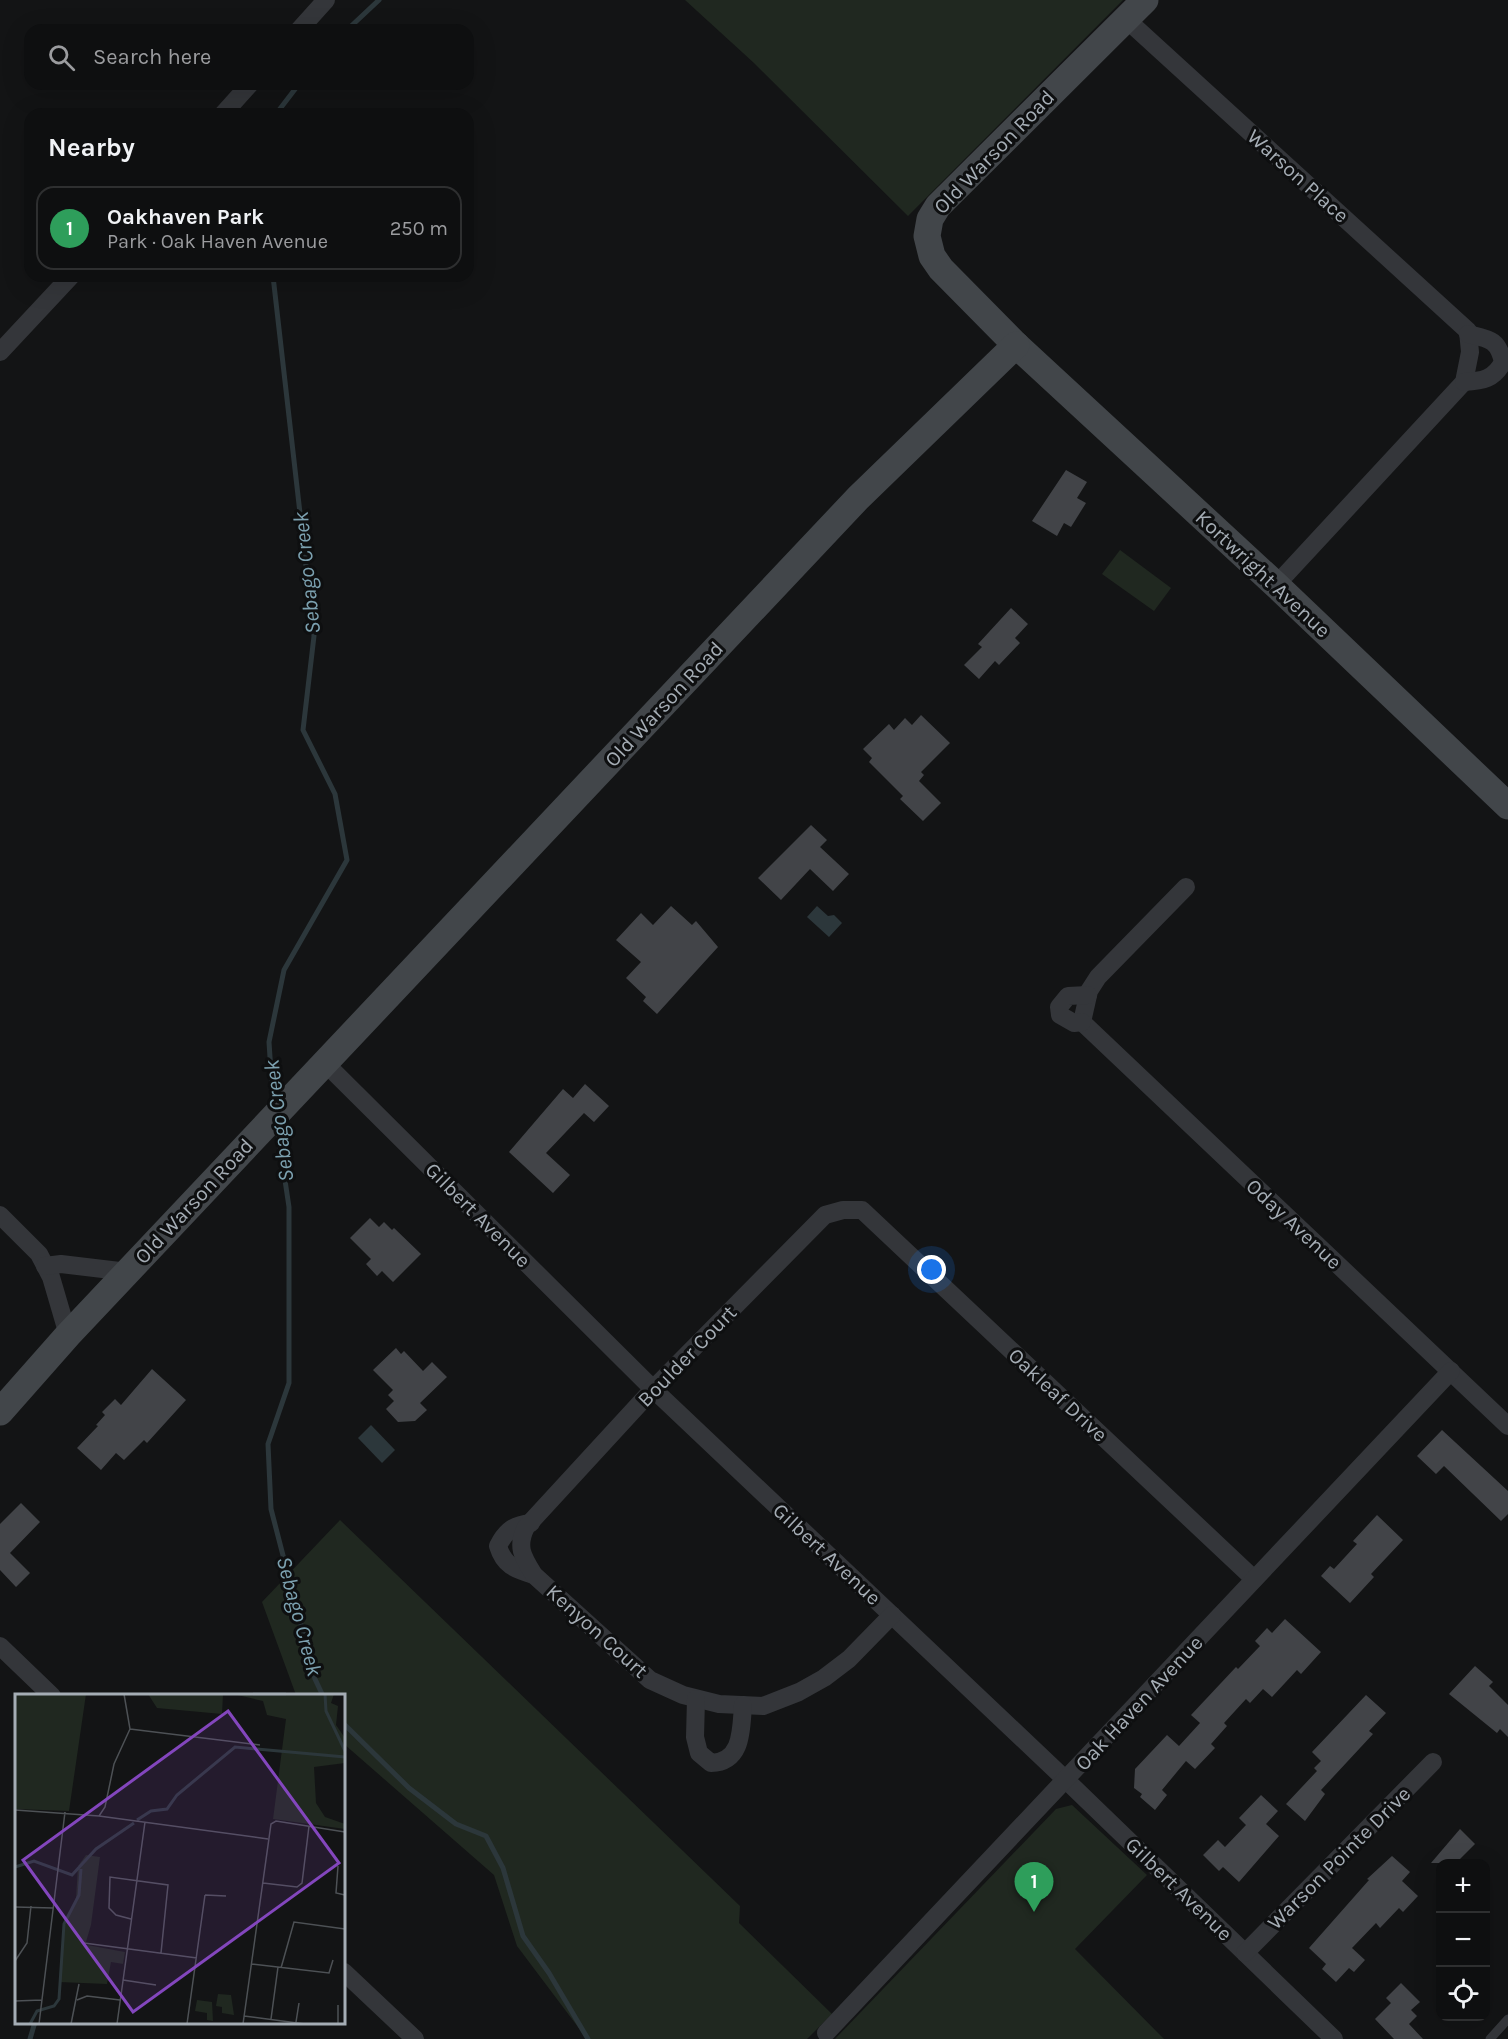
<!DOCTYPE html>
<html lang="en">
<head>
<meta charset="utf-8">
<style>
	:root { --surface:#0e0f10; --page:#1c1d1e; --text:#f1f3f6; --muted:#9b9c9f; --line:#2e2f30; --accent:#ef8f31 }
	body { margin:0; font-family:Karla,sans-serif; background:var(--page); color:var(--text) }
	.controls { position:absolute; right:18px; bottom:18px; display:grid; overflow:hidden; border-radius:12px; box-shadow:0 6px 24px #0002 }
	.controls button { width:54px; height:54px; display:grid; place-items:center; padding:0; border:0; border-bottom:2px solid var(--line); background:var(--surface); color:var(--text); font:30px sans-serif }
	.you { position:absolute; left:932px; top:1270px; width:21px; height:21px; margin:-15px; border:4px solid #fff; border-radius:50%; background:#1a73e8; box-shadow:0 0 0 9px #1a73e833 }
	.badge { display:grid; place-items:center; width:39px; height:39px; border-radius:50%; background:var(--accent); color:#fff; font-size:20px; font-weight:700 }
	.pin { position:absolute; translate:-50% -50px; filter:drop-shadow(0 2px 3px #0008) }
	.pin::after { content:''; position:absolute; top:32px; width:21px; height:18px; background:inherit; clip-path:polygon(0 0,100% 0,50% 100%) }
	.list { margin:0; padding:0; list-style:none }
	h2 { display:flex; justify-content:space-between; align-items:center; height:78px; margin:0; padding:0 24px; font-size:26px }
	h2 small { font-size:20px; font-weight:400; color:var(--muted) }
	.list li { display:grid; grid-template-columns:39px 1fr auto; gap:18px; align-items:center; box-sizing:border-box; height:84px; margin:0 12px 12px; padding:0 12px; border:2px solid var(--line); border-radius:18px }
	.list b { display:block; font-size:22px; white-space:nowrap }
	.list p { margin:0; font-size:20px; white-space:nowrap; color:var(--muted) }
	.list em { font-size:20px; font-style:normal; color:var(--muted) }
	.icon { flex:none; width:33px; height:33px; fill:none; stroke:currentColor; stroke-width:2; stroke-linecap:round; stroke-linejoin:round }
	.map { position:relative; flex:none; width:1508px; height:2039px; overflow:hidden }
	.search { position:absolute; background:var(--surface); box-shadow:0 6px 24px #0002; left:24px; top:24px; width:450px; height:66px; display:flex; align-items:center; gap:15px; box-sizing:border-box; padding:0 21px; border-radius:18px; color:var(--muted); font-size:22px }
	.panel { position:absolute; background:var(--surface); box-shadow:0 6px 24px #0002; left:24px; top:108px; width:450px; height:174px; border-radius:18px }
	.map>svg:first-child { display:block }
	.green { fill:#202820 }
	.water { fill:#2c373b }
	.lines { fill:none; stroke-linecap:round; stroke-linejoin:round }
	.stream { stroke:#2c373b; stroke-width:5 }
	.building { fill:#424448 }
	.lane { stroke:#34363a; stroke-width:9 }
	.street { stroke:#34363a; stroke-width:18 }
	.secondary { stroke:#42464a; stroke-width:27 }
	.labels { text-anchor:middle; stroke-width:6; stroke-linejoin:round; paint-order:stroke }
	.street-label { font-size:21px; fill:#a5adb5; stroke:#0e0f10 }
	.water-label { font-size:22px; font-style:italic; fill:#7ca1b0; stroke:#0e0f10 }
	.inset-river { fill:none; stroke:#2c373b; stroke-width:3 }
	.inset-road { fill:none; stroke:#4d5155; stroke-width:1.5 }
	.view { fill:#8346bd; fill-opacity:0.15; stroke:#8346bd; stroke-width:3 }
	.inset-edge { fill:none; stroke:#a5adb5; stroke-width:3 }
</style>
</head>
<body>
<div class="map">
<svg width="1508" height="2039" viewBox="0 0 1508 2039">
	<rect width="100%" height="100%" fill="#131415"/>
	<g class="green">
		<polygon points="685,0 1123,0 908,216 754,63"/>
		<polygon points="1120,550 1171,588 1154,611 1102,574"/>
		<polygon points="340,1520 740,1906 739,1923 832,2014 807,2039 587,2039 517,1946 494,1875 344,1744 344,1696 296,1695 262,1602"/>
		<polygon points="1072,1805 1147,1875 1075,1949 1164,2039 835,2039 1056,1809"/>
	</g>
	<g class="water">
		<polygon points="817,906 828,916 834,915 842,923 829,937 807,917"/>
		<polygon points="371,1425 395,1450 382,1463 358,1438"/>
	</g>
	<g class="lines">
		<g class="stream">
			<polyline points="347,30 379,0"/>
			<polyline points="276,114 299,84"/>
			<polyline points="273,1103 269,1042 284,970 347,860 335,794 303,730 314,636 273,276"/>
			<polyline points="277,1127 289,1207 289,1383 268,1444 271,1509 315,1679 323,1696"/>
			<polyline points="344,1724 409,1788 456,1824 486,1836 503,1868 523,1936 549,1973 588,2039"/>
			<polyline points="30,2039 35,2022"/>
		</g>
	</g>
	<g class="building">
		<polygon points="1066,470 1087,482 1077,498 1086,503 1071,527 1064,523 1057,536 1032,521"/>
		<polygon points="1011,608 1028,624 1015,638 1020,643 999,665 995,661 979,679 964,665 982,647 978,644"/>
		<polygon points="921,715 950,743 921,772 924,775 919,781 941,803 923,821 900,799 903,796 869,762 872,758 863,749 889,724 894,730 905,718 912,725"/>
		<polygon points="811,825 827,840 820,847 849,874 833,891 810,869 781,900 758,878"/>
		<polygon points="671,906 692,925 696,921 718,947 657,1014 643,1001 646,997 626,978 641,962 616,940 641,913 653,925"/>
		<polygon points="585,1084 609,1106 594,1122 584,1113 546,1153 570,1175 553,1193 509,1152 563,1089 573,1098"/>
		<polygon points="370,1218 379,1227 384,1222 392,1230 394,1228 421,1254 393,1282 382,1271 377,1276 366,1264 371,1259 350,1238"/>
		<polygon points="396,1348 401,1354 404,1351 423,1371 432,1362 447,1377 420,1403 427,1410 415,1421 398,1422 386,1409 394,1401 388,1395 393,1390 373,1370"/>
		<polygon points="152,1369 186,1400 147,1443 144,1440 124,1460 116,1453 101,1470 77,1448 98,1426 96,1425 105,1415 102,1412 115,1399 121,1405"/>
		<polygon points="1442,1430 1508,1491 1508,1514 1501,1521 1444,1466 1436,1474 1417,1456"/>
		<polygon points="21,1503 40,1522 10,1553 30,1573 16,1587 0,1570 0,1524"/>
		<polygon points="1377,1515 1403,1540 1371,1574 1374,1577 1350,1603 1321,1576 1330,1566 1334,1569 1357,1544 1353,1541"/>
		<polygon points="1285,1619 1321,1652 1301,1674 1297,1670 1272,1697 1263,1689 1250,1703 1246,1699 1224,1723 1227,1726 1211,1744 1215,1748 1195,1769 1186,1761 1162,1790 1167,1795 1155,1810 1140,1797 1142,1794 1134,1788 1135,1769 1167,1735 1179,1746 1200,1723 1191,1715 1236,1667 1238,1669 1260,1646 1255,1641 1267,1628 1272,1633"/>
		<polygon points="1475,1666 1493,1682 1489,1686 1508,1705 1508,1737 1500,1729 1497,1733 1449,1694"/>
		<polygon points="1366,1695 1386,1713 1369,1731 1373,1734 1321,1790 1325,1794 1305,1821 1286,1804 1317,1771 1314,1768 1321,1761 1312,1752"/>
		<polygon points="1261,1795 1278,1811 1266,1824 1279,1836 1239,1882 1223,1867 1219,1871 1203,1855 1218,1840 1225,1847 1246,1825 1239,1818"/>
		<polygon points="1460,1829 1475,1844 1456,1863 1431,1863"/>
		<polygon points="1392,1856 1410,1872 1402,1881 1418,1896 1403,1912 1399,1908 1380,1928 1376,1923 1352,1948 1365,1960 1354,1972 1349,1968 1336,1982 1322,1969 1326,1964 1309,1948 1369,1880 1367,1879"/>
		<polygon points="1401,1983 1420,2002 1411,2010 1417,2016 1409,2024 1423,2039 1394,2039 1375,2019 1391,2003 1386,1998"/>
	</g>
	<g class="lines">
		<polyline class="lane" points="1490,2039 1508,2019"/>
		<g class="street">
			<polyline points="1126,19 1468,331 1470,352 1464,382 1276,585"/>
			<polyline points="299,30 326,0"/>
			<polyline points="223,114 250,84"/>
			<polyline points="0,352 71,276"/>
			<path d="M1464,382C1483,381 1494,379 1503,362C1498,339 1489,339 1468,334"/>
			<polyline points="1082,1022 1508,1426"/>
			<polyline points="1082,1022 1089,991 1098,977 1186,887"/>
			<polyline points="1082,1022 1074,1023 1060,1015 1059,1007 1068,996 1088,995"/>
			<polyline points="325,1063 653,1389 1067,1781 1334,2039"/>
			<polyline points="0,1215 39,1254 51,1277 68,1335"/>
			<polyline points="45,1266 61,1264 128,1272"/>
			<path d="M531,1523C514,1525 506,1530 498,1546C504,1566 515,1569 534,1575"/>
			<path d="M892,1615L849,1659L824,1678L799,1692L763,1706L719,1704L683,1695L650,1680L534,1575C523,1557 516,1547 526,1527L653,1389L825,1215L843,1210H862L1254,1579"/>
			<polyline points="0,1646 52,1696"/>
			<path d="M696,1699L695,1737L699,1753L711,1763C743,1762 741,1729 743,1705"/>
			<polyline points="1245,1953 1433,1762"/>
			<polyline points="344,1972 415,2039"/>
			<polyline points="826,2033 1451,1371"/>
		</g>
		<g class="secondary">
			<polyline points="1145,0 938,206 930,219 927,236 932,256 941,269 1016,345 1276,585 1508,806"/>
			<polyline points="0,1412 68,1335 858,498 1016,345"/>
		</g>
	</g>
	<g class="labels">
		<g class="street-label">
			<text transform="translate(994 152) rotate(-46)" y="7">Old Warson Road</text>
			<text transform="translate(1298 176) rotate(42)" y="7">Warson Place</text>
			<text transform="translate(1263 574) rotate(43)" y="7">Kortwright Avenue</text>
			<text transform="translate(664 704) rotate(-47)" y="7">Old Warson Road</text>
			<text transform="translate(194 1201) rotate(-47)" y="7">Old Warson Road</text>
			<text transform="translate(478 1215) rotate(45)" y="7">Gilbert Avenue</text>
			<text transform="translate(1294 1224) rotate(43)" y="7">Oday Avenue</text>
			<text transform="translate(687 1356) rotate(-46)" y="7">Boulder Court</text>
			<text transform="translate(1058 1395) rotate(43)" y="7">Oakleaf Drive</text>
			<text transform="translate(827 1554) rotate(43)" y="7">Gilbert Avenue</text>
			<text transform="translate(597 1631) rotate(42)" y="7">Kenyon Court</text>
			<text transform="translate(1139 1703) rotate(-47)" y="7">Oak Haven Avenue</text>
			<text transform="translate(1339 1858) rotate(-45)" y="7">Warson Pointe Drive</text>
			<text transform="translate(1179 1889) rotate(44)" y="7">Gilbert Avenue</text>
		</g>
		<g class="water-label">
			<text transform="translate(306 573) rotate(-96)" y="8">Sebago Creek</text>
			<text transform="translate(278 1121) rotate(-97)" y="8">Sebago Creek</text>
			<text transform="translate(300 1616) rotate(75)" y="8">Sebago Creek</text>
		</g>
	</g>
	<g transform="translate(15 1694)">
		<rect width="330" height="330" fill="#131415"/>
		<path d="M0,0H71L54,117L0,115ZM133,0H208L207,20L142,14ZM218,0H319L316,9L323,12L321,31L330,44V69L299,73L301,109L310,123L330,130V135L258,125L271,25L252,21L248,7ZM71,161L85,163L76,231L71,248L67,250L110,258L108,270L96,268L92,290L44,288L48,236L61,204L63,172ZM203,300L216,301L219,321L207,319V313L201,312ZM182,306L197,308L198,327L192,326V319L180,317Z" fill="#202820"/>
		<path class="inset-river" d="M238,0H271M310,0L311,17L330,57M122,126L136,117L152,115L162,101L220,53L330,63M0,173L19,167L57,181L81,155L119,129M15,330L22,317L39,312L44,305L49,230L64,201L66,175"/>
		<path class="inset-road" d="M115,35L245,51M0,116L84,122L253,145M84,122L90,113L99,70L115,35L109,0M323,172L321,199L330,201M248,189L282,193L287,189L294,132M190,201L211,202M0,213L38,214M116,225L101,221L94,214L95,183L153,191L146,259M69,249L182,264M0,267L12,249L16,212M237,270L314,279L318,266M266,274L279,228L330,235M108,286L141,291M62,306L72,302L105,306M0,307L27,306M323,311V330M229,322L290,330M256,325L263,273M281,328L284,309M24,330L50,118M56,330L64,290M102,330L130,128M172,330L190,201M228,330L256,130L261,127L330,138"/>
		<path class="view" d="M213,17L324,169L118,318L8,166Z"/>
		<rect width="330" height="330" class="inset-edge"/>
	</g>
</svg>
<div class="controls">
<button>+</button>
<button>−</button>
<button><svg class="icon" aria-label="locate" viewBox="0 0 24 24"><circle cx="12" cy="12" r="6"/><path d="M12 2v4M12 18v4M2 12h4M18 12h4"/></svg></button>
</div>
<div class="you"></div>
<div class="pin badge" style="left:1034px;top:1912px;background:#2e9e5b">1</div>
<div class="search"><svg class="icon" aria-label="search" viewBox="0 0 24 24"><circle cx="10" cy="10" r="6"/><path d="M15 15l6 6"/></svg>Search here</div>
<section class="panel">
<h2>Nearby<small></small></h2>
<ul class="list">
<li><span class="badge" style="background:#2e9e5b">1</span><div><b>Oakhaven Park</b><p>Park · Oak Haven Avenue</p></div><em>250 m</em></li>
</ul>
</section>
</div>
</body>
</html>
